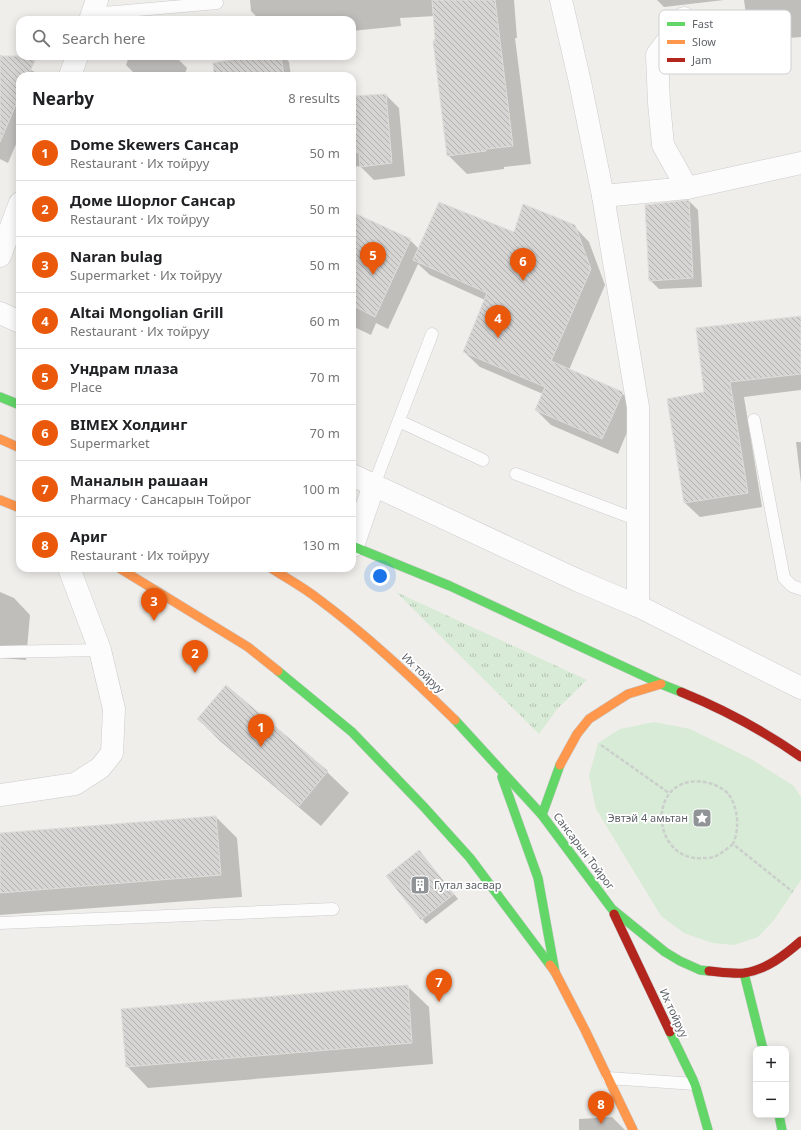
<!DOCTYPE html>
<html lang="en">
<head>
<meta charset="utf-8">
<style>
	:root { --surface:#fff; --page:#f6f6f6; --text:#202124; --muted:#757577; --line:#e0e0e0; --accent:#ea580c }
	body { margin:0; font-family:"Noto Sans",sans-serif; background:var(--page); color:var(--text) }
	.controls { position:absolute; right:12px; bottom:12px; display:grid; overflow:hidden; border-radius:8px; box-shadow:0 2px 10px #0003 }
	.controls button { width:36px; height:36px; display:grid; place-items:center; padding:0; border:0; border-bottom:1px solid var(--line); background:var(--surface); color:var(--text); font:20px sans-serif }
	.you { position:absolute; left:380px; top:576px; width:14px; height:14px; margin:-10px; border:3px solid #fff; border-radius:50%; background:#1a73e8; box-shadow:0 0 0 6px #1a73e833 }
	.badge { display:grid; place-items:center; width:26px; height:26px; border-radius:50%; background:var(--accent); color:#fff; font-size:13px; font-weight:700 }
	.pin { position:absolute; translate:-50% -33px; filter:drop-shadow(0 1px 2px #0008) }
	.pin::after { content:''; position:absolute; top:21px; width:14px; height:12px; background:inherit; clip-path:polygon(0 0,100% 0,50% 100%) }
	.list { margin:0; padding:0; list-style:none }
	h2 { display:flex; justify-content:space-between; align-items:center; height:52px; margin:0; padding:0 16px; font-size:17px }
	h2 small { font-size:13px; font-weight:400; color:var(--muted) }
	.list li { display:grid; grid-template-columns:26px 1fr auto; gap:12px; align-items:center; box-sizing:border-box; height:56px; padding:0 16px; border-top:1px solid var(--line) }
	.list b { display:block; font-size:15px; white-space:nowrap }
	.list p { margin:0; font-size:13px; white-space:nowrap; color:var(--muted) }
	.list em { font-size:13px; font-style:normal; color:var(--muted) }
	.icon { flex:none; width:22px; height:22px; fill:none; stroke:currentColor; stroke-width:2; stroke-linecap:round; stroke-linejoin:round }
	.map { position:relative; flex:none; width:801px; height:1130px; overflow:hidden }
	.search { position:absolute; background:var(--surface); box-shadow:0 2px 10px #0003; left:16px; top:16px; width:340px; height:44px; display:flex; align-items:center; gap:10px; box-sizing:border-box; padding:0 14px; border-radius:12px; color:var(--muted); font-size:15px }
	.panel { position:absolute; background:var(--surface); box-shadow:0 2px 10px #0003; left:16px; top:72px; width:340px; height:500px; border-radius:12px }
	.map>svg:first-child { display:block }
	.grass { fill:url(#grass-tufts) }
	.green { fill:#d8ebd6 }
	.shadow { fill:#0003 }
	.building { fill:url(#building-back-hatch); stroke:#deddd9 }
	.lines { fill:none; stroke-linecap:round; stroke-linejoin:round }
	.lane-casing { stroke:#cbcccc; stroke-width:13 }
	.street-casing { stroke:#cbcccc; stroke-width:23 }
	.fast-casing { stroke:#cacacb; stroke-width:10 }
	.slow-casing { stroke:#cacacb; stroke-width:10 }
	.jam-casing { stroke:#cacacb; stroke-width:10 }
	.path { stroke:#cacfcc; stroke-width:2.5; stroke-dasharray:4 2; stroke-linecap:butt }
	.lane { stroke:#fdfcfc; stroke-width:12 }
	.street { stroke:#fdfcfc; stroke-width:22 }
	.fast { stroke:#63d668; stroke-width:9 }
	.slow { stroke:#ff974d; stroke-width:9 }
	.jam { stroke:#b3261e; stroke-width:9 }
	.labels { text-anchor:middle; stroke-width:3.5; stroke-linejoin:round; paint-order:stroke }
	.street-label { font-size:11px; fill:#5f6368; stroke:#fff }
	.poi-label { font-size:11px; fill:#5f6368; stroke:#fff; text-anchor:end }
	.key { fill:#fff; stroke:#cfd0d2; stroke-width:1 }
	.key-label { font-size:11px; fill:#5f6368 }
</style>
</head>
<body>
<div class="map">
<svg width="801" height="1130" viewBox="0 0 801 1130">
	<defs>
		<pattern id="grass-tufts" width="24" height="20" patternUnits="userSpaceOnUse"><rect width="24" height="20" fill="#d8ebd6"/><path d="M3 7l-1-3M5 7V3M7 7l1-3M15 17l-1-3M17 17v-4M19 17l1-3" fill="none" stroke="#b2c2b1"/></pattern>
		<pattern id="building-back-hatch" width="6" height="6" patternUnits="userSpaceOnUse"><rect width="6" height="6" fill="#d6d5d3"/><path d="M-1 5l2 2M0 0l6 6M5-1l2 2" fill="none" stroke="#b1b0af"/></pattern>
	</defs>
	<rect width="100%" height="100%" fill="#efeeea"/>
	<polygon class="grass" points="396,592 587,680 558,708 539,734"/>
	<polygon class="green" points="654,722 690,729 751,759 794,786 801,797 801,880 774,920 758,937 734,945 712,943 684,933 661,916 596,809 589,776 598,743 620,729"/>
	<g class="shadow">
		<polygon points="250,0 514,0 517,38 515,38 531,164 504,167 504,169 467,174 448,155 435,16 400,18 401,26 352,31 352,20 260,20 251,11"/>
		<polygon points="657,0 724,0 664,7"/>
		<polygon points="744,0 801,0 801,37 766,40 747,21"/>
		<polygon points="0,55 43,76 20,76 20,135 8,163 0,159"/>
		<polygon points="129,56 171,56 178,59 187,68 184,76 140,76 135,74 126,65"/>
		<polygon points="261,56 283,56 289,62 291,76 236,76"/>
		<polygon points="386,95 399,108 405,176 374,180 360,166 352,167 352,97"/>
		<polygon points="689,201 698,210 702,287 659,289 650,280"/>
		<polygon points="352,213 410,240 419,249 514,234 574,226 589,242 605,285 569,370 622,393 637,408 618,454 551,425 536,410 543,394 480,367 464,352 485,300 430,275 418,264 388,329 376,323 371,335 352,326"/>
		<polygon points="801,317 801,390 744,397 762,507 700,517 685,503 705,393"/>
		<polygon points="796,442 801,442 801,483"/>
		<polygon points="0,592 14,598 30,615 26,660 0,658"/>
		<polygon points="198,719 327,772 349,793 321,826 220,741"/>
		<polygon points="216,817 237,838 242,897 0,915 0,834"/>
		<polygon points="419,851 458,899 426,924 388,876"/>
		<polygon points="407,986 429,1007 433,1064 148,1088 127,1066"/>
		<polygon points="612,1117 625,1130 579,1130 579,1119"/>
	</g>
	<g class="building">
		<polygon points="432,0 495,0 513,146 486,149 486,151 447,156 433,41 435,40"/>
		<polygon points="0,56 37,56 28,76 20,76 20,95 0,142"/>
		<polygon points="255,56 281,56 284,76 214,76 213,63"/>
		<polygon points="386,94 392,163 360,167 359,152 352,153 352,96"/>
		<polygon points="689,200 693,278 649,281 645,205"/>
		<polygon points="439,202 514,232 523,204 575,225 591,269 551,361 623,392 602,439 535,410 545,387 463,352 487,293 413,260"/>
		<polygon points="352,212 411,239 375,317 352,305"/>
		<polygon points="801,316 801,374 730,382 748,493 684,503 667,399 704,392 696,328"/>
		<polygon points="226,685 328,771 299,806 197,719"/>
		<polygon points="216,816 221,875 0,893 0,833"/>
		<polygon points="419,850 454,894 421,920 386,876"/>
		<polygon points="408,985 412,1043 126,1067 121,1009"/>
	</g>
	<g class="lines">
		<g class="lane-casing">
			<g id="lane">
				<polyline points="92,14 217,3"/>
				<polyline points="754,420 784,578 792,586 801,589"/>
				<polyline points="399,421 483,460"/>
				<polyline points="516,474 638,520"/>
				<polyline points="374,485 432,334"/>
				<polyline points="0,652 100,650"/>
				<polyline points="0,923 333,909"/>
				<polyline points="608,1078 695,1084"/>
			</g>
		</g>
		<g class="street-casing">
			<g id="street">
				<polyline points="561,0 580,82 603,196 638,407 638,606"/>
				<polyline points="90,20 97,0"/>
				<polyline points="70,76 77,56"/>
				<polyline points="687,188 801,163"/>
				<polyline points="603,196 687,188 663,145 659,103 657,55 684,18"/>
				<polyline points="0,256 20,203"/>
				<polyline points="0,313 20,322"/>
				<polyline points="352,475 579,581 638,606 801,688"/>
				<polyline points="353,546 374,485"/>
				<polyline points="0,795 75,784 100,768 112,753 114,709 100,650 69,568"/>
			</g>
		</g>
		<g class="fast-casing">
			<g id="fast">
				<polyline points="0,397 20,405"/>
				<polyline points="352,546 450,586 661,684 681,692"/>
				<polyline points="278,671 352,732 424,807 470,858 550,965"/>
				<polyline points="455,720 542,815"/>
				<polyline points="560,765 542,815 612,909 665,952 680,961 700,970 709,971"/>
				<polyline points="502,777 538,878 555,972"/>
				<polyline points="744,973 763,1049"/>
				<polyline points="670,1032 695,1084 708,1130"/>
				<polyline points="779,1115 782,1130"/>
			</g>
		</g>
		<g class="slow-casing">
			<g id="slow">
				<polyline points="0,439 20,448"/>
				<polyline points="0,500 20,508"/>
				<polyline points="119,568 248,647 278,671"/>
				<path d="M271,568C286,578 303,587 317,598C367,635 411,677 455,720"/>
				<polyline points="560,765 577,734 589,719 628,694 661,684"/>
				<polyline points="550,965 555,972 585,1030 633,1130"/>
			</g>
		</g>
		<g class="jam-casing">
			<g id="jam">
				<path d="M681,692C723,709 764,731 801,757"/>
				<polyline points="614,914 670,1032"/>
				<path d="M709,971C720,972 733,974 744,973C766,970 785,955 801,941"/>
			</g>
		</g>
		<g class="path">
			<polyline points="601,745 669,793"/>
			<path d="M733,844C728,848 722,853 716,856C712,858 707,858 704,858C656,863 646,790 689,782C702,780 714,783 724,790C734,797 738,815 737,826C737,832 735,839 733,844L793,892"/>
		</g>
		<use href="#lane" class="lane"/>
		<use href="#street" class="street"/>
		<use href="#fast" class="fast"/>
		<use href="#slow" class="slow"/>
		<use href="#jam" class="jam"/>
	</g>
	<defs>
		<g id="sight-square" transform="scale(1)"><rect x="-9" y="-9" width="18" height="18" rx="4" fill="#919496" stroke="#fff"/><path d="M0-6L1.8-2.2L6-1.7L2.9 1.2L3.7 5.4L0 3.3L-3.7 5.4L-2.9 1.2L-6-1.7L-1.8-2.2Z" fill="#fff"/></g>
		<g id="building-square" transform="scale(1)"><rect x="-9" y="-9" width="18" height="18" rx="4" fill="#919496" stroke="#fff"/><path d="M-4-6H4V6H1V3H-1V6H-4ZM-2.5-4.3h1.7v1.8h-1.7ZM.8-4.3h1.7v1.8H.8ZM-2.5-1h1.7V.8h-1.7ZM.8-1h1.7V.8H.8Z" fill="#fff"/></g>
	</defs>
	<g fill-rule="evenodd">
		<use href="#sight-square" x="702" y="818"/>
		<use href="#building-square" x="420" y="885"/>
	</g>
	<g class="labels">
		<g class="street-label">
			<text transform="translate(423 673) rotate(43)" y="4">Их тойруу</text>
			<text transform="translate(584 851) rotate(53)" y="4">Сансарын Тойрог</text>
			<text transform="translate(674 1013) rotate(65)" y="4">Их тойруу</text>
		</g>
		<g class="poi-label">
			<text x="688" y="822">Эвтэй 4 амьтан</text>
			<text x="434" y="889" text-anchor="start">Гутал засвар</text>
		</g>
	</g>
	<rect x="659" y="10" width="132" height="64" rx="6" class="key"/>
	<rect x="667" y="22" width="18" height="4" fill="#63d668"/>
	<rect x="667" y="40" width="18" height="4" fill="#ff974d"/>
	<rect x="667" y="58" width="18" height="4" fill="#b3261e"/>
	<g class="key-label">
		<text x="692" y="28">Fast</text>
		<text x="692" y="46">Slow</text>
		<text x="692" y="64">Jam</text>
	</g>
</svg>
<div class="controls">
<button>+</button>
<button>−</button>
</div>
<div class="you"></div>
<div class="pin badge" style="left:261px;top:747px">1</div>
<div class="pin badge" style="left:195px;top:673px">2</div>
<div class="pin badge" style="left:154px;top:621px">3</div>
<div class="pin badge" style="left:498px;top:338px">4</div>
<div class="pin badge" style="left:373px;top:275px">5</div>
<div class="pin badge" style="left:523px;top:281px">6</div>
<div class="pin badge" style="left:439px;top:1002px">7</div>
<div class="pin badge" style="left:601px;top:1124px">8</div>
<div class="search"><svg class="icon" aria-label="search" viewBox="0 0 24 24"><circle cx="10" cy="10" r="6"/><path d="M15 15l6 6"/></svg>Search here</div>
<section class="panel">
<h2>Nearby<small>8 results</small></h2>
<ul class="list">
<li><span class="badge">1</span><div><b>Dome Skewers Сансар</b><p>Restaurant · Их тойруу</p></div><em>50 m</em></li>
<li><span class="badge">2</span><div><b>Доме Шорлог Сансар</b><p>Restaurant · Их тойруу</p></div><em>50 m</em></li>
<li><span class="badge">3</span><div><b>Naran bulag</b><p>Supermarket · Их тойруу</p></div><em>50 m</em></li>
<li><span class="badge">4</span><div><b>Altai Mongolian Grill</b><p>Restaurant · Их тойруу</p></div><em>60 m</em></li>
<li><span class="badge">5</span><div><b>Ундрам плаза</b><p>Place</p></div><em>70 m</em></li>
<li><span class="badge">6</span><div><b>BIMEX Холдинг</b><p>Supermarket</p></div><em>70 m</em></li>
<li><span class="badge">7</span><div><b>Маналын рашаан</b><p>Pharmacy · Сансарын Тойрог</p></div><em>100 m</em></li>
<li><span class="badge">8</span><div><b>Ариг</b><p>Restaurant · Их тойруу</p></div><em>130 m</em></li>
</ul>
</section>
</div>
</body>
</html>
